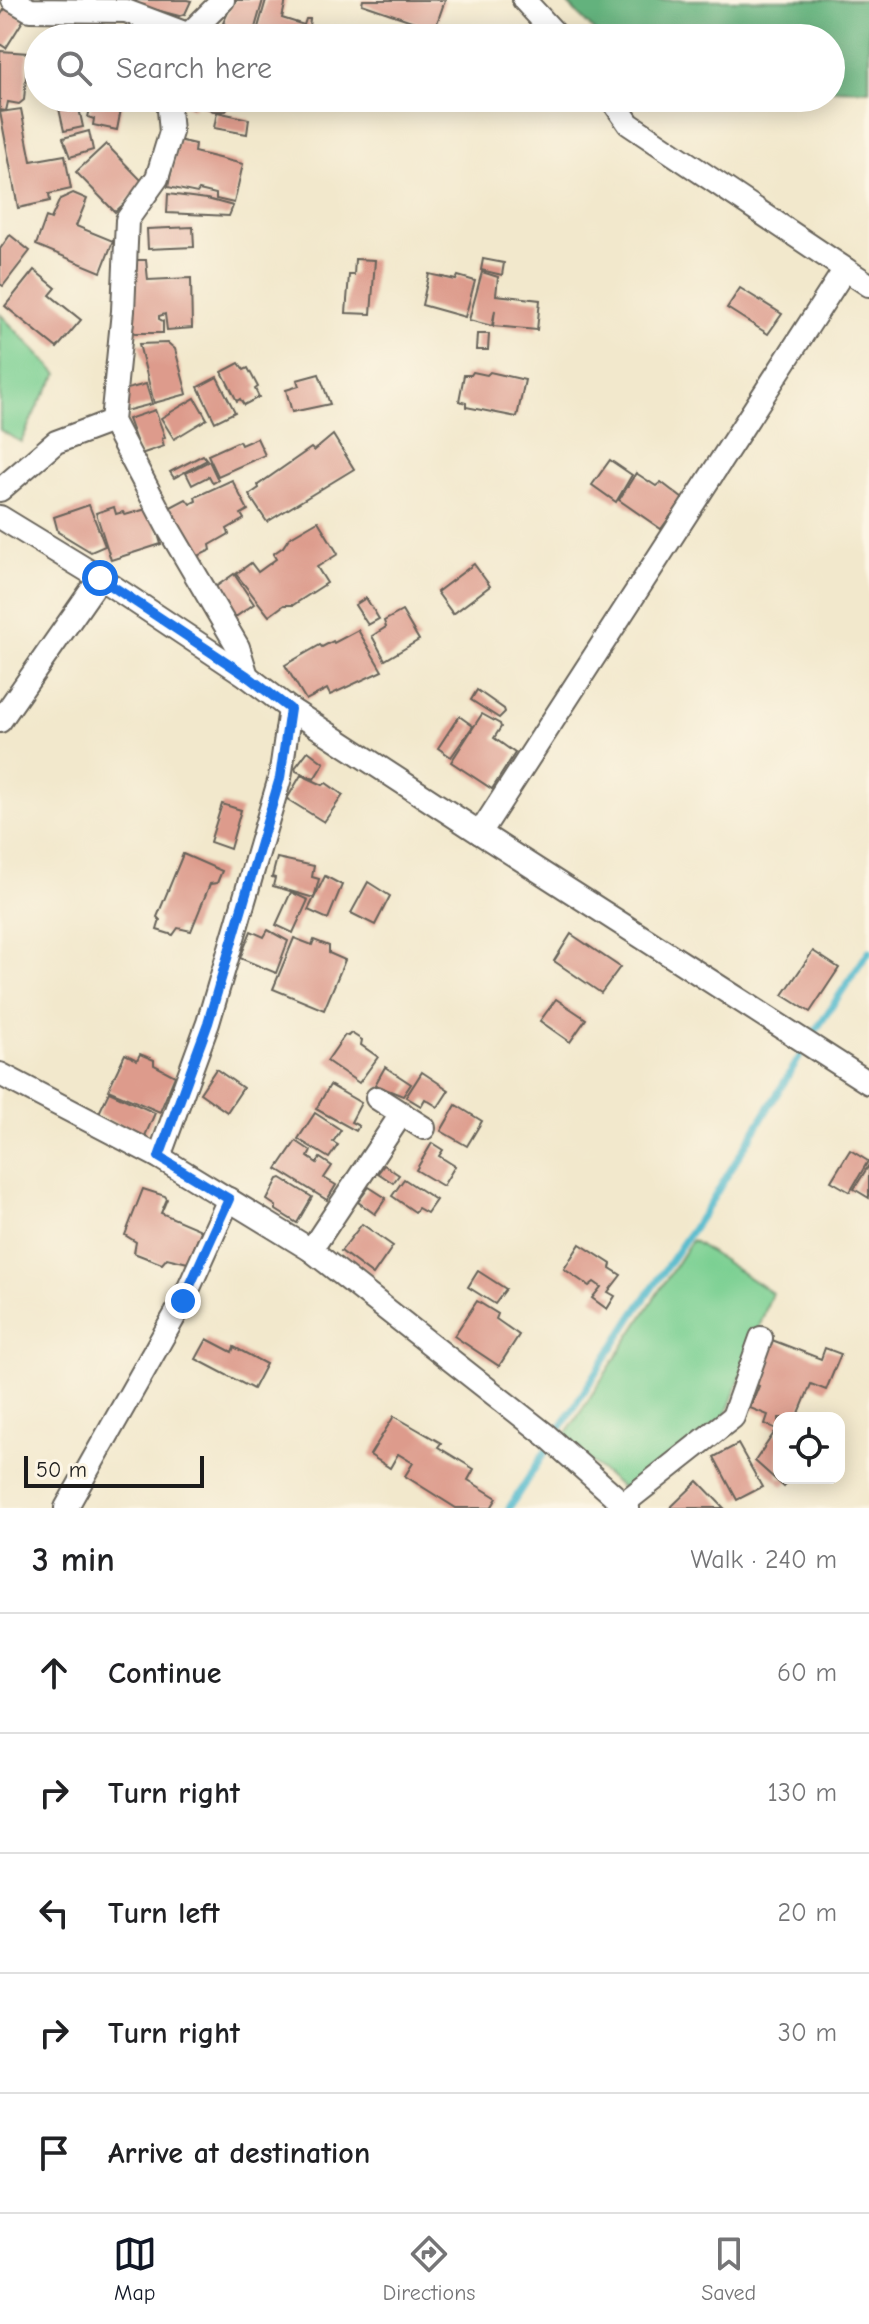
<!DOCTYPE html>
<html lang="en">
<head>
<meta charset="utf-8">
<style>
	:root { --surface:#fff; --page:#f2f2f2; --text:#202124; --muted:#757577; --line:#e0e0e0; --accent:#111827 }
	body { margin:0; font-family:"Comic Neue",sans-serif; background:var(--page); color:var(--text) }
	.controls { position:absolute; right:24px; bottom:24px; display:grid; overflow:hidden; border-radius:16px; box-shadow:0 4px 20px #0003 }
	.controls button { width:72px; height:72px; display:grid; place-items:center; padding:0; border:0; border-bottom:2px solid var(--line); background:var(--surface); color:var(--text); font:40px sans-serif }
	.scale { position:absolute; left:24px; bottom:20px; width:180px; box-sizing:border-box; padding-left:8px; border:4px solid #1c1c1c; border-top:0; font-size:22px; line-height:28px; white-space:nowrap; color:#1c1c1c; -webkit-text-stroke:6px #fcf5e5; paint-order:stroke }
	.stop { position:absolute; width:24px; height:24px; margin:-18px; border:6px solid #1a73e8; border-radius:50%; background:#fff }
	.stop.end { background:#1a73e8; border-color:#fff; box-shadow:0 2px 8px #0008 }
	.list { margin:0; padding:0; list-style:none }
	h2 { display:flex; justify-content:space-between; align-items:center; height:104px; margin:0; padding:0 32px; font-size:34px }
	h2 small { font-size:26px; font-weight:400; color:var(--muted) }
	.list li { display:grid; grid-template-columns:52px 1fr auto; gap:24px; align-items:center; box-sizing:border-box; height:120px; padding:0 32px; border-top:2px solid var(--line) }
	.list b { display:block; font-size:30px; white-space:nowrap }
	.list em { font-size:26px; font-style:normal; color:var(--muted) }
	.icon { flex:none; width:44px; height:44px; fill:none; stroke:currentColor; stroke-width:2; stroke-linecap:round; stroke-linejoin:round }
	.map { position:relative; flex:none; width:869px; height:1508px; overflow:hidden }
	.search { position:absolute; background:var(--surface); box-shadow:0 4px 20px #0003; left:24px; right:24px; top:24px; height:88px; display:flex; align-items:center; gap:20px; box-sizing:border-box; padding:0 28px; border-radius:44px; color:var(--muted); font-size:30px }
	.sheet { height:704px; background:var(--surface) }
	nav { display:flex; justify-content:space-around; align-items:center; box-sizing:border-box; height:112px; border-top:2px solid var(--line); background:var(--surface); font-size:22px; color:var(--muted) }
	nav a { display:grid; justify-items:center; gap:4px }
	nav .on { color:var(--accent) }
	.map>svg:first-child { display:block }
	.green { fill:#7bd093; stroke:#4c7658; stroke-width:2 }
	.forest { fill:#64b27d; stroke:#40674c; stroke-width:2 }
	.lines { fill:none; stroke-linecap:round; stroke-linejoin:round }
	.stream { stroke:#4eb8cc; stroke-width:7 }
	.building { fill:#dd9b8c }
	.street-casing { stroke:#67635a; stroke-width:26 }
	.street { stroke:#fff; stroke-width:22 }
	.route { stroke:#1a73e8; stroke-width:10 }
</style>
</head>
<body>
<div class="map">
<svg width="869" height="1508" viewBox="0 0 869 1508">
	<rect width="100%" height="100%" fill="#fcf5e5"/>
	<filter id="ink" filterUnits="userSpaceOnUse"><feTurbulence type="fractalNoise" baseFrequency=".0125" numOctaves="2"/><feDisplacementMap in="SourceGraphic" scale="16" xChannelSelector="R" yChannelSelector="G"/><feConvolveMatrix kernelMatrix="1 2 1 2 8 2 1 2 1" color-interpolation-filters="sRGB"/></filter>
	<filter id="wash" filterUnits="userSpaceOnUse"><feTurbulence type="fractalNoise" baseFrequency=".006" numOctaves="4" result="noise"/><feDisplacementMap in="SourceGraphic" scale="32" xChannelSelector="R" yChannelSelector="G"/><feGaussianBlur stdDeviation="1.8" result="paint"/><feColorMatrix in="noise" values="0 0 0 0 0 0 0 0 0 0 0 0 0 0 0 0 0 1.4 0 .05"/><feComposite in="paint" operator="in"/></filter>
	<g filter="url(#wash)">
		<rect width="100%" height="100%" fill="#f2e8cc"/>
		<g class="green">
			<polygon points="0,314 58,374 39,403 21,442 0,430"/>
			<polygon points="692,1240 772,1293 726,1415 633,1487 621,1487 563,1439"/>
		</g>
		<polygon class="forest" points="564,0 869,0 869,90 831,89 831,38 601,38"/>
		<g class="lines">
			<polyline class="stream" points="509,1508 632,1317 709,1205 818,1027 869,951"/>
		</g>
		<g id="blocks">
			<g class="building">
				<polygon points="119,0 187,0 191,1 185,14 179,16"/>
				<polygon points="236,0 263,0 252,38 234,38 238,31 223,23 232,4"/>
				<polygon points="266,0 286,0 282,18 304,25 306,19 310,19 309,26 326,31 324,38 255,38"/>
				<polygon points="363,0 445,0 435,29 362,4"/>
				<polygon points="6,7 24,19 6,48 0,44 0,16"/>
				<polygon points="125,27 160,37 160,38 122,38"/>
				<polygon points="0,51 28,53 24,100 19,104 8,102 6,111 0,110"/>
				<polygon points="180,98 234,98 226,111 213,111 197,103 193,109 179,101"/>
				<polygon points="77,99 83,127 64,131 58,104"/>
				<polygon points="99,99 122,104 117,130 93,125 94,119 88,117 92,101"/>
				<polygon points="21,109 31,161 65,155 71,189 49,194 50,201 18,208 0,112"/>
				<polygon points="217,112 249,119 247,134 214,128"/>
				<polygon points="89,131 93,150 70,157 63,138"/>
				<polygon points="178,140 195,144 194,152 243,164 234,203 216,199 216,194 199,190 197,193 168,187"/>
				<polygon points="106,144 144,183 139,190 115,212 76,172"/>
				<polygon points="73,193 87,199 76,226 113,241 101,272 36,245 46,217 51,219 60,199"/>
				<polygon points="168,194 207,199 233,206 229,216 167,213"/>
				<polygon points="193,227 194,247 148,249 147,229"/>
				<polygon points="10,235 30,251 3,286 0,284 0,249"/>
				<polygon points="355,259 375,260 371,314 346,313 349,275 354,275"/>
				<polygon points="483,259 504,263 502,275 481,270"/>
				<polygon points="132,260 146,260 148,280 191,278 192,328 167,330 165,314 159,316 159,319 163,321 163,333 135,333 128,326"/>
				<polygon points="34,270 56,288 50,295 81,320 57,348 5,306"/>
				<polygon points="482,272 498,277 496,295 540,300 537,330 493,326 495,310 492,326 469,320"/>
				<polygon points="429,274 456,280 458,276 475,281 465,317 422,305"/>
				<polygon points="740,288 782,314 768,334 727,308"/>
				<polygon points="477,334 489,334 488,350 476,350"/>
				<polygon points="168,343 175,349 187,394 154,403 139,344"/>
				<polygon points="239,363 244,370 248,368 258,387 255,389 259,397 244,405 240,399 237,401 222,372"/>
				<polygon points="473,372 487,375 490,372 525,380 517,417 466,407 466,403 459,401 464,375 471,375"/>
				<polygon points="319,374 330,404 292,412 286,390 299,386 297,380"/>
				<polygon points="217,377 235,412 215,422 198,387"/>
				<polygon points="146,384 152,404 125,411 120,391"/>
				<polygon points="195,398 207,419 174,439 161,418"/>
				<polygon points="155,410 165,437 162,439 164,446 141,454 128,419"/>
				<polygon points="333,435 354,469 267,522 249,495 259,488 258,485 311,448 314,451"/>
				<polygon points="257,438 265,455 218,476 208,455 239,441 241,445"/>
				<polygon points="203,455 207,460 174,478 170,472"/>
				<polygon points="610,460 632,475 616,502 592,485"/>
				<polygon points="209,461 218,480 213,483 209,476 192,485 186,473"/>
				<polygon points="636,473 656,486 661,482 683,499 661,529 619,500"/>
				<polygon points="232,480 248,510 241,514 244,519 227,529 229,534 210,545 211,550 194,558 167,509 186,499 190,504 196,501 195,497"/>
				<polygon points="89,505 105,546 91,552 58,532 54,517"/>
				<polygon points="114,507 116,514 123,512 125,515 150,508 161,544 111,560 96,513"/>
				<polygon points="318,521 338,554 317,567 327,583 293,605 284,605 269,616 236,574 251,563 258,572 276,559 273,554 283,547 289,538"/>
				<polygon points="474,564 490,586 453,614 437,592"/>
				<polygon points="234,574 254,604 234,618 214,588"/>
				<polygon points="366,598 379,619 368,625 355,605"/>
				<polygon points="402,611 419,640 385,660 372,636 386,627 384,621"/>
				<polygon points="358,630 382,671 330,695 327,689 306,700 285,665 320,645 322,647 333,641 334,643"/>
				<polygon points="477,690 504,709 505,712 499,718 471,700"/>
				<polygon points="482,714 500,724 501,727 494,738 515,753 492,789 451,762"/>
				<polygon points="459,716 473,726 451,757 438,748"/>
				<polygon points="308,751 324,763 314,779 296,771 295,768"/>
				<polygon points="301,775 323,785 326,783 343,795 324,822 287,799"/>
				<polygon points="222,804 241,810 230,849 210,842"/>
				<polygon points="183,854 222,871 217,883 210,884 191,931 178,928 173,935 157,930 160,920 157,917"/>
				<polygon points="277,858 314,866 312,877 319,879 314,898 273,886 275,878 272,877"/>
				<polygon points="325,876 342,885 328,919 308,910"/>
				<polygon points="368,882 390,896 375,925 351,913"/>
				<polygon points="291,892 308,900 293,933 276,925"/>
				<polygon points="268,930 288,941 276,973 240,958 251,931 264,937"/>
				<polygon points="571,934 620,967 601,993 554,961"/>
				<polygon points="294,938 312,945 314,940 329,946 329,953 345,960 324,1010 273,989"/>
				<polygon points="813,951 839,968 810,1012 783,995"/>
				<polygon points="556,999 586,1019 570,1042 540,1021"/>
				<polygon points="351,1033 362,1040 361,1045 378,1057 359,1083 327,1061 345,1035 348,1036"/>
				<polygon points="125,1054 137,1060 140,1054 154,1060 154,1065 175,1076 160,1112 108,1090"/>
				<polygon points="385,1067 411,1084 403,1096 375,1085"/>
				<polygon points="216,1069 243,1088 227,1112 200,1093"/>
				<polygon points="422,1072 449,1090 438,1107 425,1099 421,1106 406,1097"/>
				<polygon points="330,1085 361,1103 351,1122 359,1126 356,1131 316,1109"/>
				<polygon points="109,1092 155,1113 145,1136 98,1115"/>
				<polygon points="456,1105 482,1121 467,1146 441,1131"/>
				<polygon points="315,1113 341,1130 333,1142 338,1145 329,1158 298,1139"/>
				<polygon points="296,1141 311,1151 308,1157 317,1163 320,1158 332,1166 324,1178 336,1185 327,1200 277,1169"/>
				<polygon points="432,1143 443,1150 439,1156 455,1166 443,1186 416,1170"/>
				<polygon points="850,1150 868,1161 850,1192 831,1181"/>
				<polygon points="384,1165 399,1175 393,1183 378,1173"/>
				<polygon points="869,1165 869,1198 854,1189"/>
				<polygon points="281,1178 312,1197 297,1223 276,1210 276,1206 267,1200 278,1179"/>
				<polygon points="404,1179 436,1200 427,1213 418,1208 415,1212 392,1196"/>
				<polygon points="369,1187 386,1198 375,1214 358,1202"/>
				<polygon points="143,1189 165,1196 167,1199 161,1213 199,1229 201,1231 188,1263 167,1258 162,1264 134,1253 136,1242 125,1235"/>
				<polygon points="362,1224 393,1246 373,1275 341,1251"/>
				<polygon points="580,1244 611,1264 610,1268 621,1275 608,1292 615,1296 607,1309 592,1298 601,1287 594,1282 589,1286 564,1269"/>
				<polygon points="478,1271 506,1289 495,1304 468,1287"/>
				<polygon points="477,1301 498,1314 496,1319 519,1335 499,1366 454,1336"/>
				<polygon points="207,1339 232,1352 234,1347 266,1364 253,1389 196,1359"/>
				<polygon points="772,1340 821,1359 825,1348 841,1354 826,1390 811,1384 797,1418 779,1418 779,1430 765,1424 768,1415 750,1408 759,1386 755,1384"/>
				<polygon points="394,1416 441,1443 438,1447 474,1469 468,1480 497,1498 491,1508 456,1508 405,1476 413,1463 398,1454 390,1468 370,1455"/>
				<polygon points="774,1433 779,1437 779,1478 791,1478 784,1487 755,1461"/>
				<polygon points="738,1444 762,1487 737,1500 714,1457"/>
				<polygon points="698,1481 724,1508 670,1508"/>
			</g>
		</g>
	</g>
	<g filter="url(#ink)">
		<use href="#blocks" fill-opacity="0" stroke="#67635a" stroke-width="2"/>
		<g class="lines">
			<g class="street-casing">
				<g id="street">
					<polyline points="13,0 30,10 126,11 187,34"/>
					<polyline points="524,0 559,38"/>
					<polyline points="185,38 223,0"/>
					<polyline points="168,98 171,132 157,178 127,220 123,311 112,421 167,526 238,647 247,676"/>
					<polyline points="611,98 629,124 869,285"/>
					<polyline points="0,490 56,442 112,421"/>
					<polyline points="0,517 100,578 247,676 290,709 480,833 869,1083"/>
					<polyline points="0,721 100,578"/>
					<polyline points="480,833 845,269"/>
					<polyline points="0,1074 159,1157 311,1250 546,1435 628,1508"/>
					<polyline points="377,1098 424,1128"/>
					<polyline points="159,1157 208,1023 280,778 290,709"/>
					<polyline points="311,1250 402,1113"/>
					<polyline points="624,1503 733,1417 761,1338"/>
					<polyline points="66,1508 183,1301 229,1199"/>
				</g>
			</g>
			<use href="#street" class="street"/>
		</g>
	</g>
	<g class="lines" filter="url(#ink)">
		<polyline class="route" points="100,578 247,676 290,709 280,778 208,1023 159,1157 229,1199 183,1301"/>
	</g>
</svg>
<div class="controls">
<button><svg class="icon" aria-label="locate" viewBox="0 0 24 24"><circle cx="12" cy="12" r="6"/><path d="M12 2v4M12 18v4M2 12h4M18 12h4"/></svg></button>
</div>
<div class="scale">50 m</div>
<div class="stop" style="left:100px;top:578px"></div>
<div class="stop end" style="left:183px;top:1301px"></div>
<div class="search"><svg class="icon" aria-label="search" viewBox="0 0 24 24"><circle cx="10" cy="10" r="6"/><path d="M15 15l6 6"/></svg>Search here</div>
</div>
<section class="sheet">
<h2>3 min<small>Walk · 240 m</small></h2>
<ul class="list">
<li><svg class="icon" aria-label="ahead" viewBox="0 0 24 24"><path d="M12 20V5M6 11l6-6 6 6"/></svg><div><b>Continue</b></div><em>60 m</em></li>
<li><svg class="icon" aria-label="right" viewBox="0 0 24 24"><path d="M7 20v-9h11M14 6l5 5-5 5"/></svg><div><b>Turn right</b></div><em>130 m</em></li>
<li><svg class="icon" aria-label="left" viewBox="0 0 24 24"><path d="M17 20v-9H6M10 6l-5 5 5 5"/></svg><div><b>Turn left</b></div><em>20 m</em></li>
<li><svg class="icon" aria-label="right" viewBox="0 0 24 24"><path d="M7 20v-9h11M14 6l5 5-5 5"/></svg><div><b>Turn right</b></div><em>30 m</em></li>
<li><svg class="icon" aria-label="arrive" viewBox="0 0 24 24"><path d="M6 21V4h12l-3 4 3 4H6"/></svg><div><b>Arrive at destination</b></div></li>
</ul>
</section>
<nav>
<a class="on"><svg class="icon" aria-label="map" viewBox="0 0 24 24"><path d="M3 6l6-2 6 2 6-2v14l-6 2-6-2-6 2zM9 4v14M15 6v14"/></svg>Map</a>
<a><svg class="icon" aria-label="directions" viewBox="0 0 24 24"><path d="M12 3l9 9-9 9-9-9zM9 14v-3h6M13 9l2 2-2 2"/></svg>Directions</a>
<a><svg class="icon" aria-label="saved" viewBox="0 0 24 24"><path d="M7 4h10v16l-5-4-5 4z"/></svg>Saved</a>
</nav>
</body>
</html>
